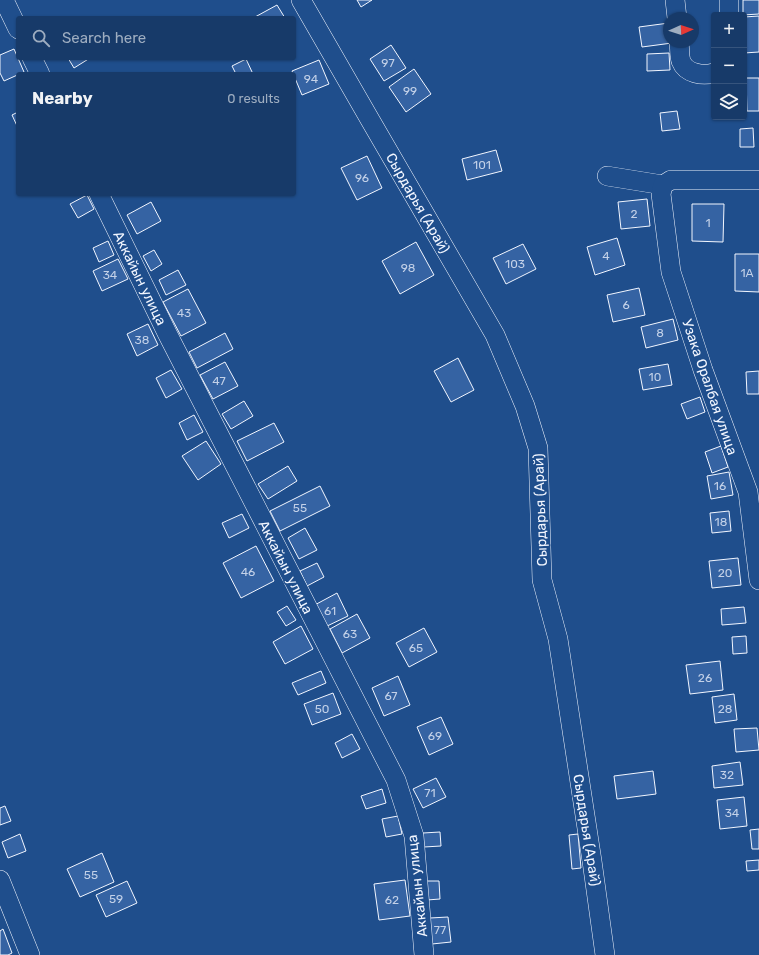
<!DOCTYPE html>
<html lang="en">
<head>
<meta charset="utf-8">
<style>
	:root { --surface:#173a69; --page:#20416f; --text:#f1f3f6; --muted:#9eadc0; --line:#36547d }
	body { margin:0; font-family:Rubik,sans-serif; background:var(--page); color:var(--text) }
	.controls { position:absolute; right:12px; top:12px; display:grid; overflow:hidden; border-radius:4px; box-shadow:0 1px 3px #0004 }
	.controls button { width:36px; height:36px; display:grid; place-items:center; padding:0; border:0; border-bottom:1px solid var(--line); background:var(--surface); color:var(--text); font:20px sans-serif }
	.compass { position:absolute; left:663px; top:12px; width:36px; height:36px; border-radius:50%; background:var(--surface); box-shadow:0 1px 3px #0004; rotate:87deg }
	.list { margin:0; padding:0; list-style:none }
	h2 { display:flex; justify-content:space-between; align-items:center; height:52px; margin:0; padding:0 16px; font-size:17px }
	h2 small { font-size:13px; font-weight:400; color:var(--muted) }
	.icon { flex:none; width:22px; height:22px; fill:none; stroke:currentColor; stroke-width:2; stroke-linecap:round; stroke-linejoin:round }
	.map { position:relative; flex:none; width:759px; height:955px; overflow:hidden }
	.search { position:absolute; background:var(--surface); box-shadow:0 1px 3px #0004; left:16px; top:16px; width:280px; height:44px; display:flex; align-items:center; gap:10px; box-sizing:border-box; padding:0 14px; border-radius:4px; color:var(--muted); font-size:15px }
	.panel { position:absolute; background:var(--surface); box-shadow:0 1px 3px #0004; left:16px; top:72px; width:280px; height:124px; border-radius:4px }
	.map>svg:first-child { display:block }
	.building { fill:#3563a3; stroke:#f2f6ff }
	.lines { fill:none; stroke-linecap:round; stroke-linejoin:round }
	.minor-casing { stroke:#f2f6ff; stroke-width:20 }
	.minor { stroke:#1f4e8c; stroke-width:19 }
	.labels { text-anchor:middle; stroke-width:3; stroke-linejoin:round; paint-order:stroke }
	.number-label { font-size:12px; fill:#c3d1e8 }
	.street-label { font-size:14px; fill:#f2f6ff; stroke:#1f4e8c }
</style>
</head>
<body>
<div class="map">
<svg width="759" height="955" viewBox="0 0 759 955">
	<rect width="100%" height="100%" fill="#1f4e8c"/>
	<g class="building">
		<polygon points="357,0 372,0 361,7"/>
		<polygon points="743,0 759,0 759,14 743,15"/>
		<polygon points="277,5 285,18 256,18 255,17"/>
		<polygon points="759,16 759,52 744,53 744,17"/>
		<polygon points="669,23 669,42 672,42 672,43 642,47 639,27"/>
		<polygon points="391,45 406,68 384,81 370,59"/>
		<polygon points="14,49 24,72 4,81 0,73 0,55"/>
		<polygon points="669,53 670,70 647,71 647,54"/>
		<polygon points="68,58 90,58 74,68"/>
		<polygon points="246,59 253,74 236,74 232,66"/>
		<polygon points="319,60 329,84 302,95 292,71"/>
		<polygon points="414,69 431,94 406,112 389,87"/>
		<polygon points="746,78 759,78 759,111 747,111"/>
		<polygon points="677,111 680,129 662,131 660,113"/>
		<polygon points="18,112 18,128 12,115"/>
		<polygon points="753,128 754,147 740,147 740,129"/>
		<polygon points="496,150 502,171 467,180 462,159"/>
		<polygon points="367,156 382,188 357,200 341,168"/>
		<polygon points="87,195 94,209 78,218 70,204"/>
		<polygon points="647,199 650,226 621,229 618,202"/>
		<polygon points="151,202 161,221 137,234 127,215"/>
		<polygon points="692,204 724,204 723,242 692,241"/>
		<polygon points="617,238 625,265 595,275 587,247"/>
		<polygon points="108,241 114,255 99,262 93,248"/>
		<polygon points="416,242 434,275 400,294 382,261"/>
		<polygon points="523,244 536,269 506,284 493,258"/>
		<polygon points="154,250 162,264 151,271 143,256"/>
		<polygon points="735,254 759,254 759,292 735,291"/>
		<polygon points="118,259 128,279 102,291 93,271"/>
		<polygon points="178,270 186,285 166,295 159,280"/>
		<polygon points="639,288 645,315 613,322 607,295"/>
		<polygon points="188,289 206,323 181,336 163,302"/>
		<polygon points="673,319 678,340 646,348 641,327"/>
		<polygon points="148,324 158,345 137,356 127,334"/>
		<polygon points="225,333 233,349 197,368 189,352"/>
		<polygon points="458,358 474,390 451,402 434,371"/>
		<polygon points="225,362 238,386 213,399 200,375"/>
		<polygon points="668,364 672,385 643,390 639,369"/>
		<polygon points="171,370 182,389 166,398 156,378"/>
		<polygon points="759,371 759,394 747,394 746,372"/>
		<polygon points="700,397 705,412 687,419 681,404"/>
		<polygon points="244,401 253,416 231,429 222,414"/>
		<polygon points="194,415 203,432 187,440 179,423"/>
		<polygon points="274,423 284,442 247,461 237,441"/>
		<polygon points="206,441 221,464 198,480 182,456"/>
		<polygon points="721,446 728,467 712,473 705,452"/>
		<polygon points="288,466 297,481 268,499 258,484"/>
		<polygon points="729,472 733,495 711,499 707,476"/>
		<polygon points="320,486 330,506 280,531 270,511"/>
		<polygon points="729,511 731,531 712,533 710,513"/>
		<polygon points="242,514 249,528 229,538 222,523"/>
		<polygon points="305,528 317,550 299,559 288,538"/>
		<polygon points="256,546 274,581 241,598 223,563"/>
		<polygon points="738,558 741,585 712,588 709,561"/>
		<polygon points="317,563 324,577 307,586 300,571"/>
		<polygon points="337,593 348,616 323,628 311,607"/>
		<polygon points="287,606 296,620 286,626 277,612"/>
		<polygon points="744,607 746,623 722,625 721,609"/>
		<polygon points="357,614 370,638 342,653 330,629"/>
		<polygon points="301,626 313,649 285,664 273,642"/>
		<polygon points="424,628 437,652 409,667 396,643"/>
		<polygon points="746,636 747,653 733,654 732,637"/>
		<polygon points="720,661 723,690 690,694 686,665"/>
		<polygon points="321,671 326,683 298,695 292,683"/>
		<polygon points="398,676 410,705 384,716 372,688"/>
		<polygon points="333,693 341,714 312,725 304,704"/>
		<polygon points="734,694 737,720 715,723 712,697"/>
		<polygon points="441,717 453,744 429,755 417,727"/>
		<polygon points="757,728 759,750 736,752 734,729"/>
		<polygon points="352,734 360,749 342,758 335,743"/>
		<polygon points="740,762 743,785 714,788 712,766"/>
		<polygon points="653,771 656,794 617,799 614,776"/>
		<polygon points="436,778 446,797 423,808 413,789"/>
		<polygon points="382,789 386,803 366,809 361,796"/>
		<polygon points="744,797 747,826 720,829 717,800"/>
		<polygon points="5,806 11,821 0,825 0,808"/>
		<polygon points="398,816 402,834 386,837 382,819"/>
		<polygon points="759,829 759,849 752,849 750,830"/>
		<polygon points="440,832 441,846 424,847 423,833"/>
		<polygon points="20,834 26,851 8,858 2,842"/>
		<polygon points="578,834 581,868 572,869 569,835"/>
		<polygon points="102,853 114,882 80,897 67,869"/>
		<polygon points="759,860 759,870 747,871 746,861"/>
		<polygon points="405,880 410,916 379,920 374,884"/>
		<polygon points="127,881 137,903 106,917 96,895"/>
		<polygon points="426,881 439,881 440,899 427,900"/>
		<polygon points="448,917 451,942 432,944 430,918"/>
		<polygon points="3,929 12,953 8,955 0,955 0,931"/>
	</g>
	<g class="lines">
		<g class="minor-casing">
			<g id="minor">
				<polyline points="4,0 18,29"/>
				<polyline points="301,0 369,118 495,335 525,406 538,448 542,580 558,639 592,861 605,955"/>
				<polyline points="675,0 677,18"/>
				<polyline points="729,0 729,15"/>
				<path d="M679,42C680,48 679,55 681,61C686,74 703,76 714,73"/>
				<polyline points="32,58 40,74"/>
				<polyline points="607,176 663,185"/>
				<polyline points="759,180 671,180 663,185 661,194 671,272 703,370 748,492 759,580"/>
				<polyline points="99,194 167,333 396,780 414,836 424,955"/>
				<polyline points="0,880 30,955"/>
			</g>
		</g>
		<use href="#minor" class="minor"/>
	</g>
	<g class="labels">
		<g class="number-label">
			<text x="388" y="67">97</text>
			<text x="311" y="83">94</text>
			<text x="410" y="95">99</text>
			<text x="482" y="169">101</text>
			<text x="362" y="182">96</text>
			<text x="634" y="218">2</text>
			<text x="708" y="227">1</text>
			<text x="606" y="260">4</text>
			<text x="515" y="268">103</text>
			<text x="408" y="272">98</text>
			<text x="747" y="277">1А</text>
			<text x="110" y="279">34</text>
			<text x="626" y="309">6</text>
			<text x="184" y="317">43</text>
			<text x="660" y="337">8</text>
			<text x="142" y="344">38</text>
			<text x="655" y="381">10</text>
			<text x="219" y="385">47</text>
			<text x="720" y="490">16</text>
			<text x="300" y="512">55</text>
			<text x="721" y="526">18</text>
			<text x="248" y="576">46</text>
			<text x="725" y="577">20</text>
			<text x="330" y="615">61</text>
			<text x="350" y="638">63</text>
			<text x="416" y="652">65</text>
			<text x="705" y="682">26</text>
			<text x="391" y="700">67</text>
			<text x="322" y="713">50</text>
			<text x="725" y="713">28</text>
			<text x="435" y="740">69</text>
			<text x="727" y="779">32</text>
			<text x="430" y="797">71</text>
			<text x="732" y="817">34</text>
			<text x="91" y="879">55</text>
			<text x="116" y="903">59</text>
			<text x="392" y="904">62</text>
			<text x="440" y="934">77</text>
		</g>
		<g class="street-label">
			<text transform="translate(418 203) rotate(60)" y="5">Сырдарья (Арай)</text>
			<text transform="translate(140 278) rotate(64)" y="5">Аккайын улица</text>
			<text transform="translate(710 387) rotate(71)" y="5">Узака Оралбая улица</text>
			<text transform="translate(540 510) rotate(-92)" y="5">Сырдарья (Арай)</text>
			<text transform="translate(286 567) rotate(63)" y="5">Аккайын улица</text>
			<text transform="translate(587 830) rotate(81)" y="5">Сырдарья (Арай)</text>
			<text transform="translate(417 886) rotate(-96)" y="5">Аккайын улица</text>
		</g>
	</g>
</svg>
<div class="controls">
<button>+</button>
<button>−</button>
<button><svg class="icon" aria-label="layers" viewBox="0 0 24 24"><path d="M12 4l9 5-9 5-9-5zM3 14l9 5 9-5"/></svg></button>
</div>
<svg class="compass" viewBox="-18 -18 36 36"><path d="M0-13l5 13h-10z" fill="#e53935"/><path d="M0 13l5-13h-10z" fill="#9eadc0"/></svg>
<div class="search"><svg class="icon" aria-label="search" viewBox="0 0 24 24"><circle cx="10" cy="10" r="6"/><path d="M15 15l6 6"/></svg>Search here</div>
<section class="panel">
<h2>Nearby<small>0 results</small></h2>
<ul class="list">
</ul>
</section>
</div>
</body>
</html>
